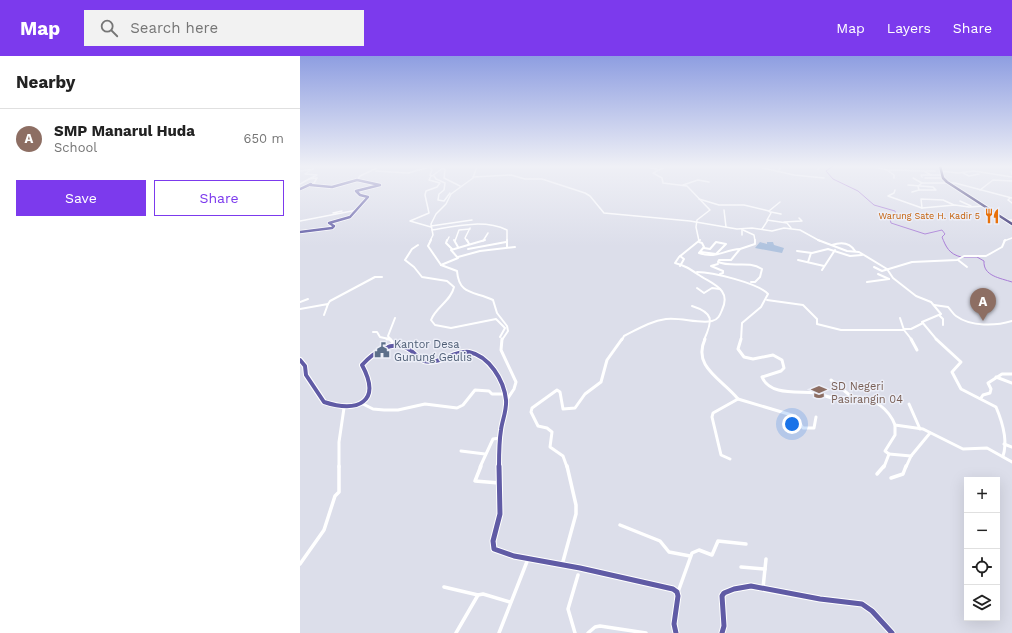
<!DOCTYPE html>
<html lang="en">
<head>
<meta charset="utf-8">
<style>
	:root { --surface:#fff; --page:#f2f2f2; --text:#222; --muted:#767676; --line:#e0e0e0; --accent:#7c3aed }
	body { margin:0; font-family:"Work Sans",sans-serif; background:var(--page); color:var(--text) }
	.controls { position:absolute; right:12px; bottom:12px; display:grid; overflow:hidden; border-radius:0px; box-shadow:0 4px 16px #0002 }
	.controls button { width:36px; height:36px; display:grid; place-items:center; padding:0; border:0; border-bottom:1px solid var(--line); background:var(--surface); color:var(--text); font:20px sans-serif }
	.you { position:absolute; left:492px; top:368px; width:14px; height:14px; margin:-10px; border:3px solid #fff; border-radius:50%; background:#1a73e8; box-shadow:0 0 0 6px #1a73e833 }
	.badge { display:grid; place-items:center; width:26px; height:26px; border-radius:50%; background:var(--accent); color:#fff; font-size:13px; font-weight:700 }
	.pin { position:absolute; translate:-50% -33px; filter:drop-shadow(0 1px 2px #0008) }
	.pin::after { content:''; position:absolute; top:21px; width:14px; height:12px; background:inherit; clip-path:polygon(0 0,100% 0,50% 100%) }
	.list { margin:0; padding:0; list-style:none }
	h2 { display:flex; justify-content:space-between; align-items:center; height:52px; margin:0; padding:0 16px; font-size:17px }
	h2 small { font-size:13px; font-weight:400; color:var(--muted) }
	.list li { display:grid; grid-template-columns:26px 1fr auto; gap:12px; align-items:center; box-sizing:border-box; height:60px; padding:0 16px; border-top:1px solid var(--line) }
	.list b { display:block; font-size:15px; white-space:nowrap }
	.list p { margin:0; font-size:13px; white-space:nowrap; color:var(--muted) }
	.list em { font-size:13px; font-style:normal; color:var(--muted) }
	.actions { display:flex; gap:8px; padding:12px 16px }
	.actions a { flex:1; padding:9px 0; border:1px solid var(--accent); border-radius:0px; text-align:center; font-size:14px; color:var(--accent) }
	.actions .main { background:var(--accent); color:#fff }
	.icon { flex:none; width:22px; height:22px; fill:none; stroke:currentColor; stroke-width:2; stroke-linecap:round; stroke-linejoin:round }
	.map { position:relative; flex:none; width:712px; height:577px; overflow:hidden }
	header { display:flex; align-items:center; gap:24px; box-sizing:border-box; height:56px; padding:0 20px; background:var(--accent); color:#fff }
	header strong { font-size:19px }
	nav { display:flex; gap:22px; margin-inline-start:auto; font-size:14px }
	.search { width:280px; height:36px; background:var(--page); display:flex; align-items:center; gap:10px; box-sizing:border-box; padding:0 14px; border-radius:0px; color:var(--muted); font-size:15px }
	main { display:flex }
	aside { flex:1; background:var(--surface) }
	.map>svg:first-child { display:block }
	.green { fill:#b1c4df }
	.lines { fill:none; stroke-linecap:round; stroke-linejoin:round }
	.stream { stroke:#a87cd7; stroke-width:1 }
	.major-far2-casing { stroke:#fff; stroke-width:4 }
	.major-far1-casing { stroke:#fff; stroke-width:6 }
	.major-casing { stroke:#fff; stroke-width:7 }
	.highway-casing { stroke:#fff; stroke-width:4 }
	.minor-far3 { stroke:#fff; stroke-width:1.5 }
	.minor-far2 { stroke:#fff; stroke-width:2 }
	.minor-far1 { stroke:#fff; stroke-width:3 }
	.minor { stroke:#fff; stroke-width:3.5 }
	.major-far2 { stroke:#605ba5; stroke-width:2.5 }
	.major-far1 { stroke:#605ba5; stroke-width:4 }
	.major { stroke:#605ba5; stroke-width:5 }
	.highway { stroke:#2d256a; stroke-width:2.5 }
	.labels { text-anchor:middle; stroke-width:3; stroke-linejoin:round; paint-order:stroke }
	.far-food-label { font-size:9px; fill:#c56008; stroke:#eceef7; text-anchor:end }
	.service-label { font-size:11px; fill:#4e5e75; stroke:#eceef7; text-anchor:start }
	.education-label { font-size:11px; fill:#785e54; stroke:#eceef7; text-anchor:start }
</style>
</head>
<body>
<header>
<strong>Map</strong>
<div class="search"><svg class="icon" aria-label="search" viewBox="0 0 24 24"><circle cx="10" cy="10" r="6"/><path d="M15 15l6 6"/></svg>Search here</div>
<nav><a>Map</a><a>Layers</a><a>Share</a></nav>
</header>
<main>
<aside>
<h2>Nearby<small></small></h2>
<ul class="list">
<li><span class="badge" style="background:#8d6e63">A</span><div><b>SMP Manarul Huda</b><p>School</p></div><em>650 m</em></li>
</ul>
<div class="actions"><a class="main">Save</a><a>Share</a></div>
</aside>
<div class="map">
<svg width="712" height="577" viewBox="0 0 712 577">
	<rect width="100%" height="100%" fill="#dcdeea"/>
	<polygon class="green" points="460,186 467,188 467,186 473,186 474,189 484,192 482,197 455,192"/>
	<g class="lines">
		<g class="stream">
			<path d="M533,110L526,115L533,123L558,135L574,149L595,155L596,158L590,163L591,167L625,178L642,174L645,178L642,181C646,191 649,198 661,201"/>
			<path d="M664,201H677L684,205C683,220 700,222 712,226"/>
		</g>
		<g class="major-far2-casing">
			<g id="major-far2">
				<polyline points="0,133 11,128"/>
				<polyline points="0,176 32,172 34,170 29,167 50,161 68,141 60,139 56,135 80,129 57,124 32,131 10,129"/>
			</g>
		</g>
		<g class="major-far1-casing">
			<path id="major-far1" d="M0,304L5,310L6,319L24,346C58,357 82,346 62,309C73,297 93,282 110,294C115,297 119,303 124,305C140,309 154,294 169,296C189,300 204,324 206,344C207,354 202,365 201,374C199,386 199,399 199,411"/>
		</g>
		<g class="major-casing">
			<g id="major">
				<polyline points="199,410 200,458 193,485 194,493 214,500 280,512 373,533 377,536 378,540 374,568 376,577"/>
				<polyline points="422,577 424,570 422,540 424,537 434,533 451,530 520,543 562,548 572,555 592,577"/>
			</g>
		</g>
		<g class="highway-casing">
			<polyline id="highway" points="640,110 643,122 647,126 712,168"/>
		</g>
		<g class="minor-far3">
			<polyline points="312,110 317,110"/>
			<polyline points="342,110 357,113"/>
			<polyline points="367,110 353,117 362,122 363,127 387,130 410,154 397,164 396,171 399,185"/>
			<polyline points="454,110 494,119 524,122"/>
			<polyline points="569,110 588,114 624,115 631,119 641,119"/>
			<polyline points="467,113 470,110"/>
			<polyline points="518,113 521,110"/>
			<polyline points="587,114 594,119 594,122"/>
			<polyline points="0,115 13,113"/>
			<polyline points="76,115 108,117 130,111 132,114 130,119 132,120 143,112 145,114 144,122 160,130"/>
			<polyline points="626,115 635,115"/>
			<polyline points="641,115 658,117 674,115 712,121"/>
			<polyline points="711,115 712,118"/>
			<polyline points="478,116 481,110"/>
			<polyline points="663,117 669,120 679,118"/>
			<polyline points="131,120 129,124 140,127 137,131 126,135 125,139 129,157 110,165 131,171"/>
			<polyline points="134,120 136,123 145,127 144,134 139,138 138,144 144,145 150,137"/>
			<polyline points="173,121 211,119 225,123 242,123 285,137 290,140 304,157 390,165 437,173 452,172 472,175 484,172 500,174 520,185"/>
			<polyline points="622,121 621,119 631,119"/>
			<polyline points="613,122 622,127"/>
			<polyline points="625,122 643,122"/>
			<polyline points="57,124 60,120 81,110"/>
			<polyline points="14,127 17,122 9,123 17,119 5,118 17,110"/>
			<polyline points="0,128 9,123"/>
			<polyline points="383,129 398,124 409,126"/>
			<polyline points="608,129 633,131 636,134 619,134"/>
			<polyline points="595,134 594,137 588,140 622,152 655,149 669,151 684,150"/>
			<polyline points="680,134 693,124 712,125"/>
			<polyline points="612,136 619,134 618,130 622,127 655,127 712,142"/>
			<polyline points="710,142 708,144 712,147"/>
			<polyline points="399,143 419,149 444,149 469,155 471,157 467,164 487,167 491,172"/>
			<polyline points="660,145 671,150"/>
			<polyline points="622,152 621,143 643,144 654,149"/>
			<polyline points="424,154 426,171"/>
			<polyline points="469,155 480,146"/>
			<polyline points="471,156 481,158"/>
			<polyline points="37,157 33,157 42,155"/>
			<polyline points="706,164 712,164"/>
			<polyline points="0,165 57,154"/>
			<polyline points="484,166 502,165 499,162"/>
			<polyline points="131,170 172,164"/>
			<polyline points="442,173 442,179"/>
			<polyline points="462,173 468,164"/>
			<path d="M132,174C156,170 184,163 207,174V185"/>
			<polyline points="443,174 454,179 455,185"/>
			<polyline points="130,185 133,179 131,168 136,158 146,148 151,138 173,122 177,110"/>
			<polyline points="147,185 149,181"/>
			<polyline points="155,185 159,174 170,173"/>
			<polyline points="167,185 165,182 170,172"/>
			<polyline points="183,185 188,177"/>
			<polyline points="704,185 712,182"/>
		</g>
		<g class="minor-far2">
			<path d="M131,184L128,190L141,209L157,215C159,240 175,235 193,244L197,257L207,270L208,275L202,284"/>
			<polyline points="147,184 146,187 152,193"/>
			<polyline points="154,184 158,191"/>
			<polyline points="167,184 169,188"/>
			<polyline points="207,184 207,191"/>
			<polyline points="518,184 547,195 559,196 587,213 593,222 616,240 631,246 641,258 622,266 637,284"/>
			<path d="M399,186L402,187L404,191L399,197C417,203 423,194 440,193L431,204H419L418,206C433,212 448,204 462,213L460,221L455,226H451"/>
			<path d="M118,189L112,193L105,204L114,211L122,221L147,225L154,231C151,245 136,251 131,264L135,269L151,272L196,263L205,272L200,281"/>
			<path d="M532,189C541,186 550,187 555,195"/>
			<polyline points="168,193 206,186"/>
			<polyline points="440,193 455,188 455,184"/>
			<polyline points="497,195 512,197 528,193 550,200 562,199"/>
			<polyline points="401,196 416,198 426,188 416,186 410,193 404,192"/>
			<polyline points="380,200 384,203 380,210"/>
			<polyline points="158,201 180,195 215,191"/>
			<polyline points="498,204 524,210"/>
			<polyline points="658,204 667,211"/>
			<polyline points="508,206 511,197"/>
			<polyline points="418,208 411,210 423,215 423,217 420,218"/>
			<polyline points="141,209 158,202 151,194 185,184"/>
			<polyline points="574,211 582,215 612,206 657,204 664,200 686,200 702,191 705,184"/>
			<polyline points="522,214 535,194"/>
			<path d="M397,216C412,216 458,227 468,238L461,251L442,267L441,284"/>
			<polyline points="578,218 589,223"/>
			<polyline points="567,226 589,223"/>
			<polyline points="397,232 404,237 412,232 420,233"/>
			<polyline points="467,244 503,249 517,263 517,268 541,274 604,274 600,262"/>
			<polyline points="0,246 8,243"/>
			<polyline points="28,248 30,245 75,221 82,221"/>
			<path d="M634,249L648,251C651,254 653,258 656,260C671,271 696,270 712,265"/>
			<path d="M392,250C414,257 413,264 404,284"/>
			<polyline points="0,253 28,248 24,259"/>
			<polyline points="639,259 643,263 643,269"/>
			<polyline points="604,273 611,273 623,267"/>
			<polyline points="604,274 612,284"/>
			<polyline points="73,276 77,276 80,281 89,283"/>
			<polyline points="91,284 88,280 95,262"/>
			<path d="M322,284L324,280C338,273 351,265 366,263C380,261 399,268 412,265C418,264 420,259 422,254C432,233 412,228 399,219C390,213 386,210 375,207L379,201L400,184"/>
		</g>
		<g class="minor-far1">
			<polyline points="87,283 89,283"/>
			<polyline points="90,283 95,289"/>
			<polyline points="202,283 201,294 216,326 214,333 206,345"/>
			<path d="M405,283C392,311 422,323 438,343"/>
			<path d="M441,283L438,293L444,301L453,303L473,299L482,304L484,312L481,315L462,321C470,340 498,335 515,337C521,338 527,341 533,342C541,343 549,340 557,341C574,342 589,353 595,369L623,373L663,393L687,392L712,406"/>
			<polyline points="611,283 617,294"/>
			<path d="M636,283L661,306L652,316L661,333L696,351C702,365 708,385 703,400"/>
			<polyline points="696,321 712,327"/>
			<polyline points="531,324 552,341"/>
			<polyline points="681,342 683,339 690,337 691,333 688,327 702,318 712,318"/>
			<polyline points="61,347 73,353 84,354 98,354 125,348 157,352 163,349 175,334 189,335 192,338 203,338"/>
			<polyline points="609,348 620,373"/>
			<polyline points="704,388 712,391"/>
			<polyline points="161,395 185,398"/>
			<polyline points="589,398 611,400"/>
			<polyline points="430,403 421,399 412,361 413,357 438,343 495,360 503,372 514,372 516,361"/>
			<polyline points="39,411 39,386 44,352"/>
			<polyline points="180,411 193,383 200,382"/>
			<polyline points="267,411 263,400 250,391 252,376 247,372 238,370 231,356 232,352 257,334 260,336 263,353 275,352 285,338 301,326 307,304 322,283"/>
			<polyline points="584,411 589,398 585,395 595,379 595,369"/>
			<polyline points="606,411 611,400 630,377"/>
		</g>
		<g class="minor">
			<polyline points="181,410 175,425 199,427"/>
			<polyline points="577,418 584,410"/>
			<polyline points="591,422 603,418 606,410"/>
			<polyline points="320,469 360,485 369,496 390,500"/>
			<polyline points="0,508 24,474 35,440 39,436 39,410"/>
			<polyline points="262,509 276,458 276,449 267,410"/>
			<polyline points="441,511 465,513"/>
			<polyline points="144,531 178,539"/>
			<polyline points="463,532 466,503"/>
			<polyline points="378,536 392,497 399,494 412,499 418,485 446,488"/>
			<polyline points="156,577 178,539 183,538 210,546"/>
			<polyline points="199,577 228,503"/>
			<polyline points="275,577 268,553 278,519"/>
			<polyline points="288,577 295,571 300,570 346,577"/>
		</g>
		<use href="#major-far2" class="major-far2"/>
		<use href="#major-far1" class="major-far1"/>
		<use href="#major" class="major"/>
		<use href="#highway" class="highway"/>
	</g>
	<linearGradient id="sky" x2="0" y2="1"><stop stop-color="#8e9ee1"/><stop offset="0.58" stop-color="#eff0f6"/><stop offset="1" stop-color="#eff0f6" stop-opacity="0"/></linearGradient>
	<rect width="712" height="190" fill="url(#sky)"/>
	<defs>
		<g id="restaurant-bare" transform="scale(1.2)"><path d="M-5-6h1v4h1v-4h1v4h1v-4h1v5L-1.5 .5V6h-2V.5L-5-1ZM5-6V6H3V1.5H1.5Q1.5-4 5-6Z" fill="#e8710a" stroke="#eceef7" stroke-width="2.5" paint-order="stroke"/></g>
		<g id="civic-bare" transform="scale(1.2)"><path d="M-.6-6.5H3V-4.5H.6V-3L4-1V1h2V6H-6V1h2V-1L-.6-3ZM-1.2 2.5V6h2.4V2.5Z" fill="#5c6f8a" stroke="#eceef7" stroke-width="2.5" paint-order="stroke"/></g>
		<g id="school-bare" transform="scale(1.2)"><path d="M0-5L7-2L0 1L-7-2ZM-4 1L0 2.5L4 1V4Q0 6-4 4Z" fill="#8d6e63" stroke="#eceef7" stroke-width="2.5" paint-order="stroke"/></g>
	</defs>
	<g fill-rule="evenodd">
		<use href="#restaurant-bare" x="692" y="160"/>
		<use href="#civic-bare" x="82" y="294"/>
		<use href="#school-bare" x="519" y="336"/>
	</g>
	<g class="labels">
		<g class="far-food-label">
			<text x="680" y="163">Warung Sate H. Kadir 5</text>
		</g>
		<g class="service-label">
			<text x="94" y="292">Kantor Desa<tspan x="94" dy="13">Gunung Geulis</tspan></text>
		</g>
		<g class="education-label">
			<text x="531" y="334">SD Negeri<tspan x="531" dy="13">Pasirangin 04</tspan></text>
		</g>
	</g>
</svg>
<div class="controls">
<button>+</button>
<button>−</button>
<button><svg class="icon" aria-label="locate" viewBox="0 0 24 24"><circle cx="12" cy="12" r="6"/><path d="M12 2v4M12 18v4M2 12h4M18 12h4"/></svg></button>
<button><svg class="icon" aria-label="layers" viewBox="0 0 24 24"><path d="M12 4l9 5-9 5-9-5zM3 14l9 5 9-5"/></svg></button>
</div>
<div class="you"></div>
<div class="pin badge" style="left:683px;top:265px;background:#8d6e63">A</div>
</div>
</main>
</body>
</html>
